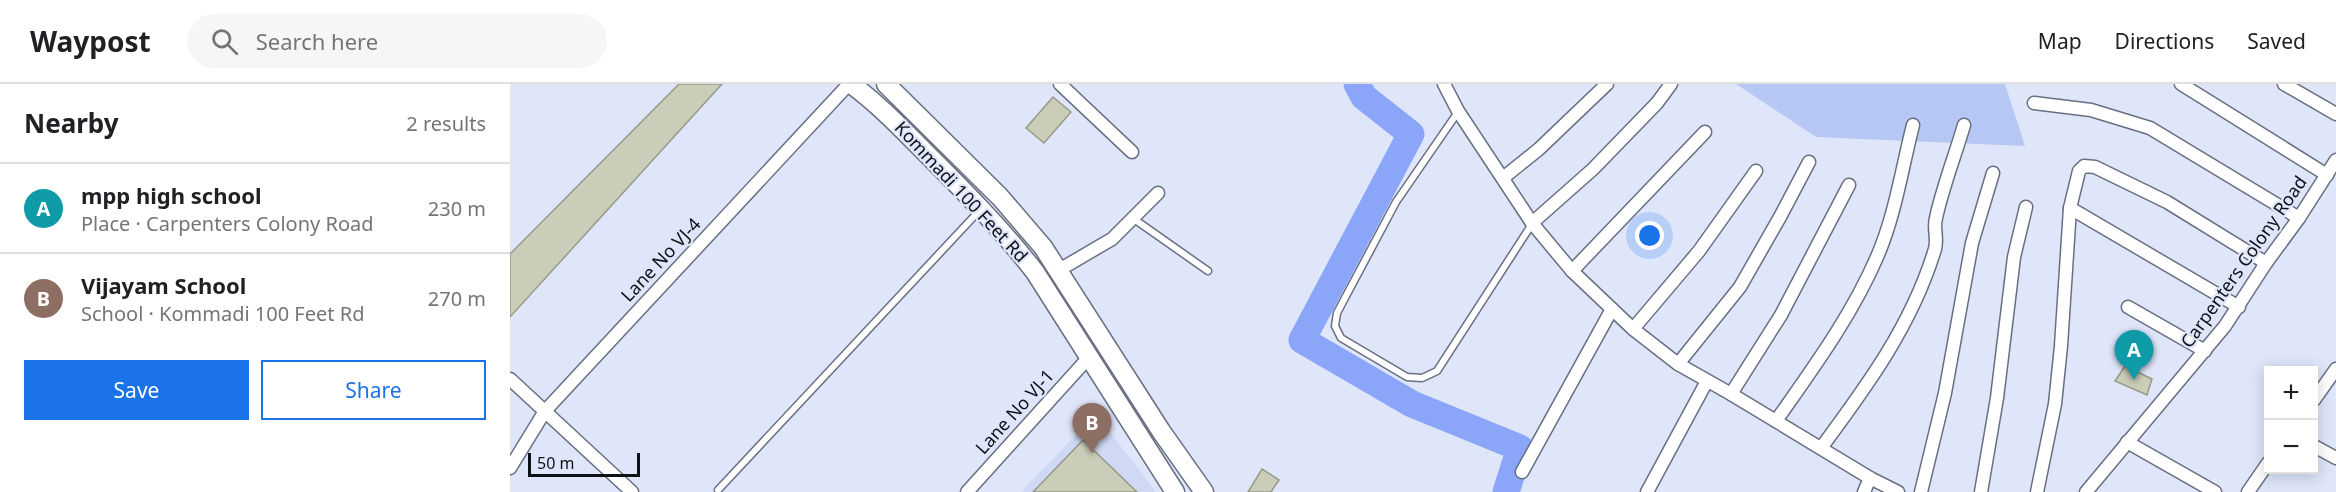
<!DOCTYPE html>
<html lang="en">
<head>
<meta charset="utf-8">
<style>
	:root { --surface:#fff; --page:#f6f6f6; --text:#202124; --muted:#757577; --line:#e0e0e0; --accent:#1a73e8 }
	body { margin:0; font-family:"Noto Sans",sans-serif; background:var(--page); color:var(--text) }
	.controls { position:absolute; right:18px; bottom:18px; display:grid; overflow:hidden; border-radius:0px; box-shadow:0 3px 15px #0003 }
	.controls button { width:54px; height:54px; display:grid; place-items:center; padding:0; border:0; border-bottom:2px solid var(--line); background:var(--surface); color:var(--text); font:30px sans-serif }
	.scale { position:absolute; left:18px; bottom:15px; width:112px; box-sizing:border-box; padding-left:6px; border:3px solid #0f1118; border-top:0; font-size:16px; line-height:21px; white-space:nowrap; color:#0f1118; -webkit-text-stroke:4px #dfe6fa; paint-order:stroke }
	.you { position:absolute; left:1140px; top:152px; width:21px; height:21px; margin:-15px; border:4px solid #fff; border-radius:50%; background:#1a73e8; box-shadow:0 0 0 9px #1a73e833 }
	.badge { display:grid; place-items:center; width:39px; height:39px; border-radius:50%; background:var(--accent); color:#fff; font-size:20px; font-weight:700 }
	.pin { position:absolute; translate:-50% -50px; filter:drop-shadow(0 2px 3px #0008) }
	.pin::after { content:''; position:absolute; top:32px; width:21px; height:18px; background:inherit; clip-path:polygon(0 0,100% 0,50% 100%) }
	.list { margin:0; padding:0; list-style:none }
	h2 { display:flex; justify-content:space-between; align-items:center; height:78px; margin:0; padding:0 24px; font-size:26px }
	h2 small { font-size:20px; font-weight:400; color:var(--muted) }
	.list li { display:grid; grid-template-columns:39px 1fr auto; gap:18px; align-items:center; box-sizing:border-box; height:90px; padding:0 24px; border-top:2px solid var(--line) }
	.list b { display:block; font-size:22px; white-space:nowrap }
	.list p { margin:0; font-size:20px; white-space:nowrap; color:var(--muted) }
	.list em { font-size:20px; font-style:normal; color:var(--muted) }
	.actions { display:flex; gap:12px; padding:18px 24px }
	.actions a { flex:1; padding:14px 0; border:2px solid var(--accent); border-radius:0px; text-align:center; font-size:21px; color:var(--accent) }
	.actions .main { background:var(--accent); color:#fff }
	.icon { flex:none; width:33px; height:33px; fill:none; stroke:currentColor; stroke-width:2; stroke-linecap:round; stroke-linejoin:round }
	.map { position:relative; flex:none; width:1826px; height:408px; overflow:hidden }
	header { display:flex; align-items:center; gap:36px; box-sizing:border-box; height:84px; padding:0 30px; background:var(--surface); border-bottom:2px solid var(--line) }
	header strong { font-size:28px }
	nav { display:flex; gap:33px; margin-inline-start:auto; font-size:21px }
	.search { width:420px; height:54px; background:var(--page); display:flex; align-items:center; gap:15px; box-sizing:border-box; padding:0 21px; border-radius:33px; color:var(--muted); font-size:22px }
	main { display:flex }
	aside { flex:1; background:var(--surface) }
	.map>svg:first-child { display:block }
	.built { fill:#d0d9f4 }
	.green { fill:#b6c7f4 }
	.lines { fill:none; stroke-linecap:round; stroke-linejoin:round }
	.river { stroke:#8ba6f8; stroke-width:27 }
	.building { fill:#caceb9; stroke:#979a87; stroke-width:1.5 }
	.service-casing { stroke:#686f80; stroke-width:9 }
	.minor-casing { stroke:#686f80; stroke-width:15 }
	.secondary-casing { stroke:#686f80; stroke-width:21 }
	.service { stroke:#fff; stroke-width:6 }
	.minor { stroke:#fff; stroke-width:12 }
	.secondary { stroke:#fff; stroke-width:18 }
	.labels { text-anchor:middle; stroke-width:4.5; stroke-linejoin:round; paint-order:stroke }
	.street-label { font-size:18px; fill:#0f1118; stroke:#dfe6fa }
</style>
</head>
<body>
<header>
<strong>Waypost</strong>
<div class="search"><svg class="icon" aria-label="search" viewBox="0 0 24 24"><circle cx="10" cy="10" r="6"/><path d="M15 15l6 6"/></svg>Search here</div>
<nav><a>Map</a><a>Directions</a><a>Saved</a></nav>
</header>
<main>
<aside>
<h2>Nearby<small>2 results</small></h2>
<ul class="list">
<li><span class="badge" style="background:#0f9aa8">A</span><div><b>mpp high school</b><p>Place · Carpenters Colony Road</p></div><em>230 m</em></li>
<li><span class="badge" style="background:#8d6e63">B</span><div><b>Vijayam School</b><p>School · Kommadi 100 Feet Rd</p></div><em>270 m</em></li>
</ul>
<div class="actions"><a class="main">Save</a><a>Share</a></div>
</aside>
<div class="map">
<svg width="1826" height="408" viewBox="0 0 1826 408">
	<rect width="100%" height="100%" fill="#dfe6fa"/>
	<polygon class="built" points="586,330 646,408 511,408"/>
	<polygon class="green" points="1226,0 1495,0 1515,62 1306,53"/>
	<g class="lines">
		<polyline class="river" points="847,0 854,13 901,50 792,256 902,320 1010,364 996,408"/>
	</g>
	<g class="building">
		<polygon points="169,0 212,0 0,233 0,170"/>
		<polygon points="543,13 561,28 534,59 516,44"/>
		<polygon points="1615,282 1642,295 1637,311 1605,297"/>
		<polygon points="573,356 627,408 523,408"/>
		<polygon points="752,385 769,396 761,408 738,408"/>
	</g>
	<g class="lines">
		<g class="service-casing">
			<g id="service">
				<polyline points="948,28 886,118 827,229 825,242 831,254 897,293 912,294 927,287 1022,140"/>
				<polyline points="624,135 698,187"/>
				<polyline points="208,406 470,126"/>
			</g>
		</g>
		<g class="minor-casing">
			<g id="minor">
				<polyline points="550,0 622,68"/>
				<polyline points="934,0 948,27 1022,139 1062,187 1123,245 1168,280 1221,310 1360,394"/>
				<polyline points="1671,0 1817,91"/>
				<polyline points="1774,0 1826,30"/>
				<polyline points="1524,19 1581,26 1640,44 1789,134"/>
				<polyline points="993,94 1029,65 1097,0"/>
				<polyline points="1560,124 1729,223"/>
				<polyline points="1022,139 1083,85 1147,19 1161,0"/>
				<polyline points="549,186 602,155 648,109"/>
				<polyline points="1062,187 1195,48"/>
				<polyline points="1618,223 1695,267"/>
				<polyline points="1123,245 1189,167 1246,87"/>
				<polyline points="1168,280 1230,203 1270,133 1299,78"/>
				<polyline points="0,295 122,408"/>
				<polyline points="1221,310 1271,231 1339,101"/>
				<polyline points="1804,316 1826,285"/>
				<path d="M1266,337C1303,284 1341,233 1367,173C1385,132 1392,84 1403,41"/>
				<polyline points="1617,358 1705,408"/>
				<polyline points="1804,362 1826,374"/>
				<path d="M1311,364C1357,302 1402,241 1425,165C1428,154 1423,144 1426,134C1433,102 1445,72 1454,41"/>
				<polyline points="0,384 35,327 339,0"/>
				<polyline points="1012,388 1102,225"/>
				<polyline points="457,408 580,272"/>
				<polyline points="1137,408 1197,297"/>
				<polyline points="1354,408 1360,394 1388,408"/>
				<polyline points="1411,408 1435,309 1462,159 1483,89"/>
				<polyline points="1471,408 1487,314 1504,173 1516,123"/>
				<polyline points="1527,408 1545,320 1551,262 1560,124 1569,87 1574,82 1585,83 1657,118 1756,179"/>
				<polyline points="1576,408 1715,242 1756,179 1789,134 1826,76"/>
				<polyline points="1738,408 1758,379"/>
			</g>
		</g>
		<g class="secondary-casing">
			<g id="secondary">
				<path d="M341,0C367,19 390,43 413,66C452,105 491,144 525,188L665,408"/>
				<polyline points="376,0 490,113 533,163 651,347 694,408"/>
			</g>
		</g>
		<use href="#service" class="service"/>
		<use href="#minor" class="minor"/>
		<use href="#secondary" class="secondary"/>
	</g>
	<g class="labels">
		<g class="street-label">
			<text transform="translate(451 108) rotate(47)" y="6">Kommadi 100 Feet Rd</text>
			<text transform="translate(151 176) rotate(-47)" y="6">Lane No VJ-4</text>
			<text transform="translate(1734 178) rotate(-55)" y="6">Carpenters Colony Road</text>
			<text transform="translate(505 328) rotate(-48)" y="6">Lane No VJ-1</text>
		</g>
	</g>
</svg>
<div class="controls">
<button>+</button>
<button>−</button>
</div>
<div class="scale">50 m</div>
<div class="you"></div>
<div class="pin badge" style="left:1624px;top:296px;background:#0f9aa8">A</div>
<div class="pin badge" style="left:582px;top:369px;background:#8d6e63">B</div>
</div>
</main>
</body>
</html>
